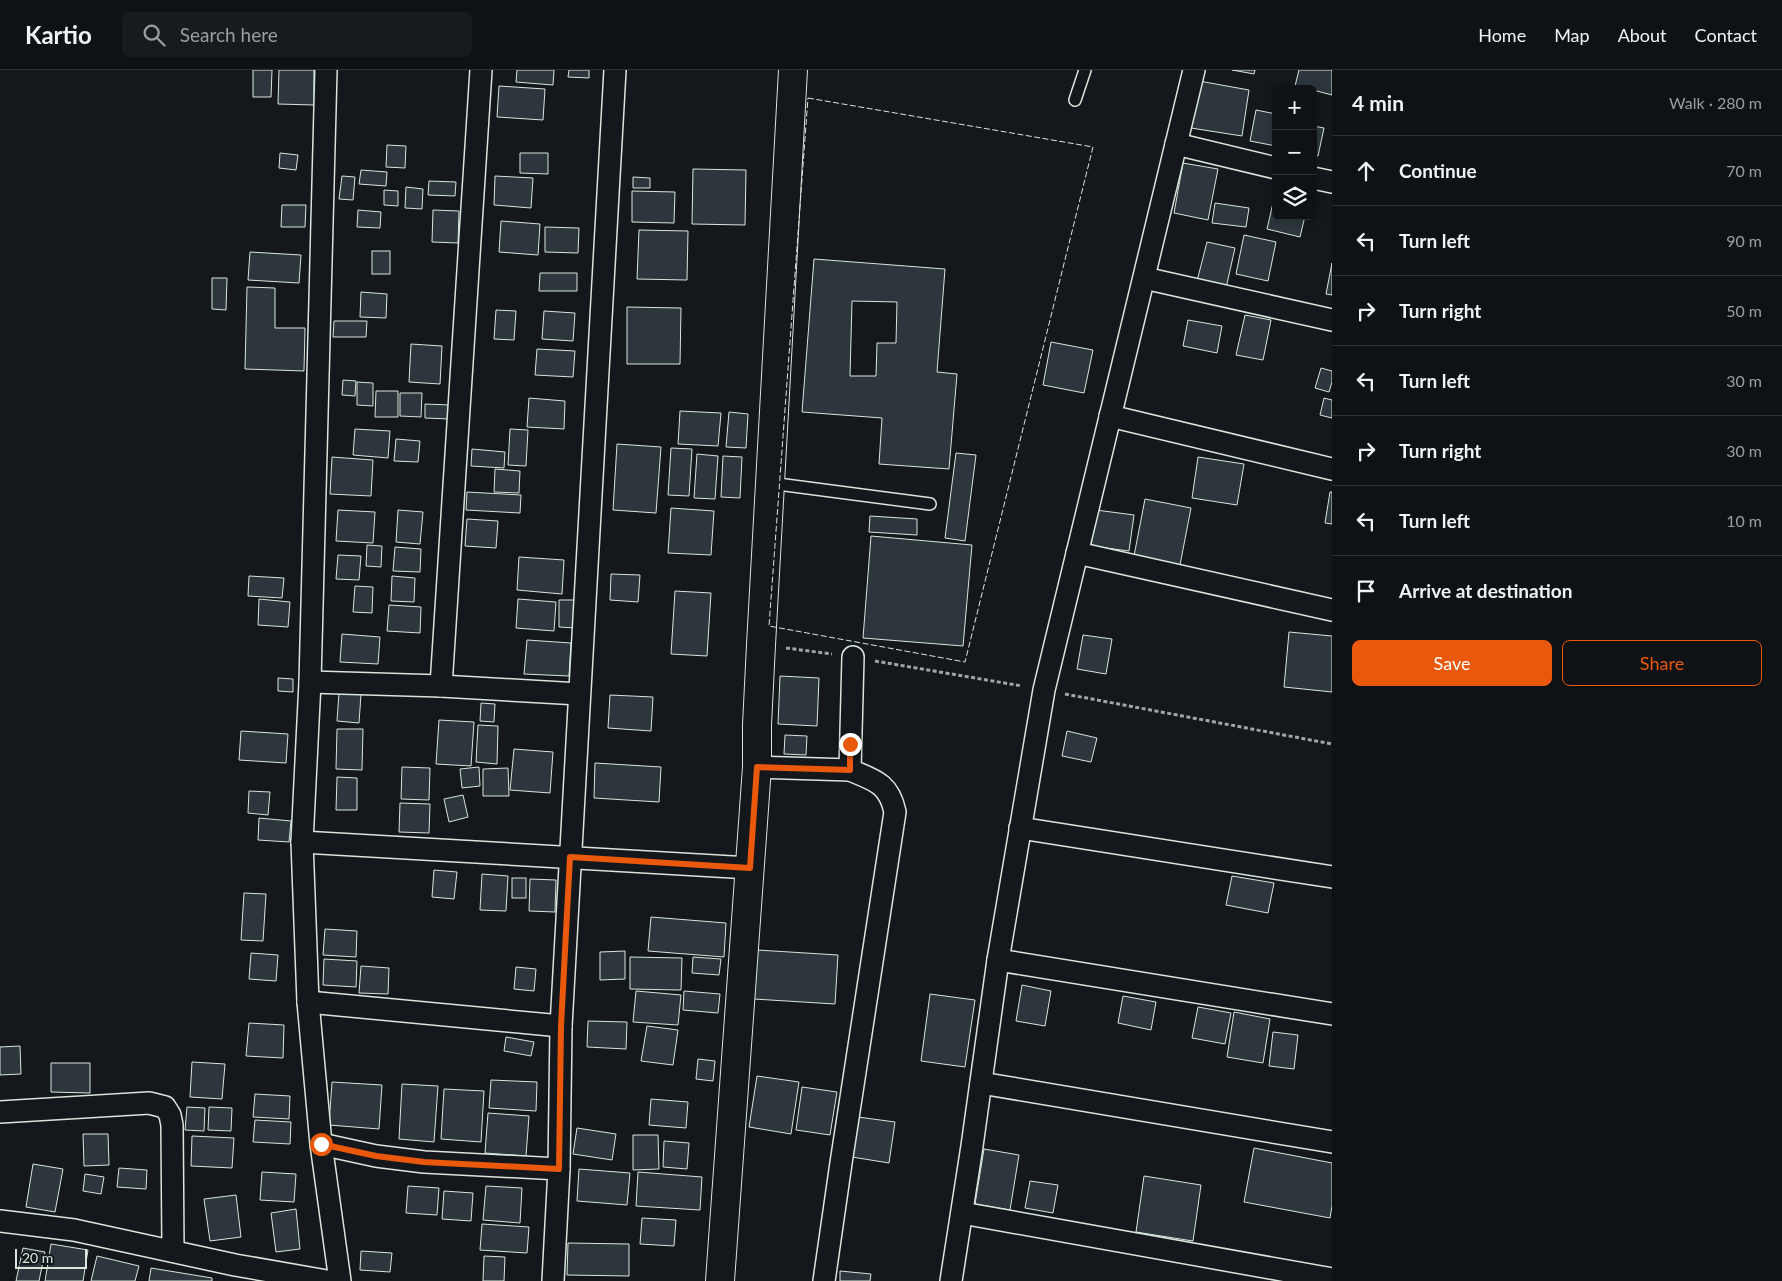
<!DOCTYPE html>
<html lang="en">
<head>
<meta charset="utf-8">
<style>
	:root { --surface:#0f1215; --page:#181b1e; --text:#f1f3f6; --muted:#9b9ea0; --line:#2f3234; --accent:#ea580c }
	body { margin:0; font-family:Lato,sans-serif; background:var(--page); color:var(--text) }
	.controls { position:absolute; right:15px; top:15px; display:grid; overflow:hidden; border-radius:8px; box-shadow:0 2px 8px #0003 }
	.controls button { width:45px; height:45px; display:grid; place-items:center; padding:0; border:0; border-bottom:1px solid var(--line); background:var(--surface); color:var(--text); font:25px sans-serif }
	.scale { position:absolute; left:15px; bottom:12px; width:72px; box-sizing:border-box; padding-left:5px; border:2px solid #d8e6dc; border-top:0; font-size:14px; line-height:18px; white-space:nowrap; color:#d8e6dc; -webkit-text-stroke:4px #14181c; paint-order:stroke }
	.stop { position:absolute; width:15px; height:15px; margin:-11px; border:4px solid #ea580c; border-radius:50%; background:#fff }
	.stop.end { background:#ea580c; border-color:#fff; box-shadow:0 1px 5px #0008 }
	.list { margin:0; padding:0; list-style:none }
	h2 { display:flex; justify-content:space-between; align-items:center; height:65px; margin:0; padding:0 20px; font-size:21px }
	h2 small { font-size:16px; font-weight:400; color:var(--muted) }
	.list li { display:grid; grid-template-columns:32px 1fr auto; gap:15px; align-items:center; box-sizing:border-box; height:70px; padding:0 20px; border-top:1px solid var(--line) }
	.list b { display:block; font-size:19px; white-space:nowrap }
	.list em { font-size:16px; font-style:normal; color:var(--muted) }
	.actions { display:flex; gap:10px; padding:15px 20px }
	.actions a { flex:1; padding:11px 0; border:1px solid var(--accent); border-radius:8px; text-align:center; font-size:18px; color:var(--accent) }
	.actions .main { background:var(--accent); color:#fff }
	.icon { flex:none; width:28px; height:28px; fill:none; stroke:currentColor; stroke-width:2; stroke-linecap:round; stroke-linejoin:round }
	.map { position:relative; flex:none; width:1332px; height:1211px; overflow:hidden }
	header { display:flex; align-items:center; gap:30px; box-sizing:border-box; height:70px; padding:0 25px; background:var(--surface); border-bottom:1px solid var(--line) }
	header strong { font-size:24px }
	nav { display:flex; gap:28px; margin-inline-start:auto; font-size:18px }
	.search { width:350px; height:45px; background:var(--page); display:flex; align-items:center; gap:12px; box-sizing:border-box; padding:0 18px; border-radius:8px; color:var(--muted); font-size:19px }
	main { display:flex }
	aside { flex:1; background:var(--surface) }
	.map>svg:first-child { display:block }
	.building { fill:#2c363c; stroke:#d8e6dc; fill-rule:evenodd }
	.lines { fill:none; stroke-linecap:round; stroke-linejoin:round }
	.service-casing { stroke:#d8e6dc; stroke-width:14 }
	.minor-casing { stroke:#d8e6dc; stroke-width:24 }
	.tertiary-casing { stroke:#d8e6dc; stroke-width:30 }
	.path { stroke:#9da8a2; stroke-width:3; stroke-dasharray:4 2.5; stroke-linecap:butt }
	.service { stroke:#14181c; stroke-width:11 }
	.minor { stroke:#14181c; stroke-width:21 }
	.tertiary { stroke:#14181c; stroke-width:28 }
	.fence { stroke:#d8e6dc; stroke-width:1; stroke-dasharray:6 2.5; stroke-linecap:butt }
	.route { stroke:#ea580c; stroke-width:6 }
</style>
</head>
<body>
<header>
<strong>Kartio</strong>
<div class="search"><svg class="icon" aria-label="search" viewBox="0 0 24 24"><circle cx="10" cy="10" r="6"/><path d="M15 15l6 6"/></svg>Search here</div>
<nav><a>Home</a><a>Map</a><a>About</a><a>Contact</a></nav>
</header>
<main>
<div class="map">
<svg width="1332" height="1211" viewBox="0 0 1332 1211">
	<rect width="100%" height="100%" fill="#14181c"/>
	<g class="building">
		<polygon points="253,0 272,0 271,27 253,27"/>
		<polygon points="279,0 314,0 314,35 278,34"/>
		<polygon points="517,0 554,0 553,15 516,12"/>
		<polygon points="569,0 589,0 589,8 568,7"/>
		<polygon points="1232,0 1255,0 1254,4"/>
		<polygon points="1299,0 1332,0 1332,25 1313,20 1313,19 1295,16"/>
		<polygon points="1199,11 1249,20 1242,66 1191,58"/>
		<polygon points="499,16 545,19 543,50 497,47"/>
		<polygon points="1256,40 1276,44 1276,76 1250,71"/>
		<polygon points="1313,56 1324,58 1318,86 1313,85"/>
		<polygon points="387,75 406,76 405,98 386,97"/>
		<polygon points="280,83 298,85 296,100 279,98"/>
		<polygon points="520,83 548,83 548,104 520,103"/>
		<polygon points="1183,93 1218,99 1208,150 1174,143"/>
		<polygon points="693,99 746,100 745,155 692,154"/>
		<polygon points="361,100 387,102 386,116 359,114"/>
		<polygon points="342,106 355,107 353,130 339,129"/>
		<polygon points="495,106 533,108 531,138 494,135"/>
		<polygon points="633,107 650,108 650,118 633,118"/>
		<polygon points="429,111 456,112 455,126 428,125"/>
		<polygon points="406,117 423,119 422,139 405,138"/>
		<polygon points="384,120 398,121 398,136 384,135"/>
		<polygon points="632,121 675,122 674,153 632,152"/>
		<polygon points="1275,124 1276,146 1305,146 1300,167 1267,159"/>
		<polygon points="1215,133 1249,138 1246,157 1212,153"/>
		<polygon points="282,135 306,135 305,157 281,157"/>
		<polygon points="358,140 381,142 380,158 357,157"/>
		<polygon points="433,140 459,141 458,173 432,172"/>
		<polygon points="501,151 540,154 538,185 499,182"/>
		<polygon points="545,157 579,158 578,183 545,182"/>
		<polygon points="639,160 688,161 687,210 637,209"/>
		<polygon points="1244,165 1276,172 1268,211 1236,204"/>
		<polygon points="1207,172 1235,178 1226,218 1197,211"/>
		<rect x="372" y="181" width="18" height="23"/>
		<polygon points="250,182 301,185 299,213 248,210"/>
		<path d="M814,189L945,199L937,302L957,304L949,399L879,394L882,348L802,342ZM852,231L897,232L896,273H877L876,306H850Z"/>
		<polygon points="1332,193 1332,225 1326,224"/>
		<polygon points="540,203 577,203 577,221 539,221"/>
		<polygon points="212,208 227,208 226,240 212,239"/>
		<polygon points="247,217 275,218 275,258 305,258 304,301 245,299"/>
		<polygon points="361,222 387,224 386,248 360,247"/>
		<polygon points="627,237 681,238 680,294 627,294"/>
		<polygon points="496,240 516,241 514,270 494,269"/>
		<polygon points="544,241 575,243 573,271 542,269"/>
		<polygon points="1245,245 1271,250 1263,290 1236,285"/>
		<polygon points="1188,250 1222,256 1217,283 1183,276"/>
		<polygon points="334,251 367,251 366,267 333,267"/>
		<polygon points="1051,272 1093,280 1084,323 1043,315"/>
		<polygon points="411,274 442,276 440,314 409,312"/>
		<polygon points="537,279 575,281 573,307 535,305"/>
		<polygon points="1321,298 1332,301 1332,312 1329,322 1315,318"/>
		<polygon points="343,310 356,311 355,326 342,325"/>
		<polygon points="357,312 373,313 373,336 357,335"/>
		<polygon points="376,321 398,321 398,347 375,347"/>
		<polygon points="400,323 422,323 421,347 400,346"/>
		<polygon points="529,328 565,331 564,359 527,357"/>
		<polygon points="1324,328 1332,330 1332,348 1320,345"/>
		<polygon points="425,334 450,335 450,349 425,348"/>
		<polygon points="680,341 721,343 718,376 678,374"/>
		<polygon points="729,342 748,344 746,378 726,377"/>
		<polygon points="355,359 390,361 388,388 353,385"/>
		<polygon points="510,359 528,360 526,396 508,395"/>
		<polygon points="396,369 420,371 418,392 394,391"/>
		<polygon points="617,374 661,377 656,443 613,440"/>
		<polygon points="671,378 692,379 689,426 668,425"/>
		<polygon points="472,379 505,382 504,398 471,396"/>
		<polygon points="956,383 976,385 965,471 945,468"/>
		<polygon points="697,384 718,386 715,429 694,428"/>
		<polygon points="723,386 742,387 740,428 721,427"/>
		<polygon points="332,387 373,390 371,426 330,424"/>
		<polygon points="1198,387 1244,394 1237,435 1192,428"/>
		<polygon points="495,399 520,401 519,423 494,422"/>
		<polygon points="467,422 521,425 520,443 466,440"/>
		<polygon points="1330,422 1332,422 1332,454 1325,453"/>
		<polygon points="1145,429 1191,438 1180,495 1134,486"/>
		<polygon points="671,438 714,441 711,485 668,483"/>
		<polygon points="338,440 375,442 373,473 336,471"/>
		<polygon points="398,440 423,442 420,474 396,472"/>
		<polygon points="1096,440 1134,445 1129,481 1091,476"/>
		<polygon points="870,446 917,449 917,465 869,462"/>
		<polygon points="467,449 498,451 496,478 465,476"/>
		<polygon points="871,466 972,475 963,576 863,568"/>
		<polygon points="367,475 382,476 381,497 366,496"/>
		<polygon points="395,477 421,479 420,502 393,501"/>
		<polygon points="338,485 361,486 359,510 336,509"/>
		<polygon points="519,487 564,490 562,524 517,520"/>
		<polygon points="611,504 640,505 638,532 610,530"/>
		<polygon points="249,506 284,508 282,528 248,526"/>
		<polygon points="392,506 415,508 414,532 391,531"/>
		<polygon points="355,516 373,517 372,543 353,542"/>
		<polygon points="675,521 711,523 707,586 671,584"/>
		<polygon points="259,529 290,532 288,557 258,555"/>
		<polygon points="518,529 556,532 554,561 516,558"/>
		<polygon points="559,530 575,530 575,558 559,557"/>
		<polygon points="389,535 421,537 420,563 387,561"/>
		<polygon points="1289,562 1332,566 1332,622 1284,617"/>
		<polygon points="342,564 380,567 378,594 340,592"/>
		<polygon points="1083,565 1112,569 1106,604 1077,599"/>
		<polygon points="527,570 571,573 569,606 524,604"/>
		<polygon points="780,606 819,608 817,656 778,654"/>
		<polygon points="278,608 293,609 293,622 278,621"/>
		<polygon points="339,623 361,624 359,653 337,651"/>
		<polygon points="610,625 653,627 651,661 608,658"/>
		<polygon points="481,633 495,634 494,652 480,651"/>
		<polygon points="439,650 474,652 471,696 436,694"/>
		<polygon points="478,655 498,656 497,694 476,692"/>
		<polygon points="337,659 363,659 362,700 336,699"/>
		<polygon points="241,661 288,664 286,693 239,690"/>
		<polygon points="1067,661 1097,668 1091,692 1062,686"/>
		<polygon points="785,665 807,666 806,685 784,684"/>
		<polygon points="514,679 553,682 550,723 510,720"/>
		<polygon points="595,693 661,697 659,732 594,728"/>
		<polygon points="402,697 430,698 429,730 401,729"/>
		<polygon points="479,697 480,716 462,718 460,699"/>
		<polygon points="508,698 509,726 483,726 483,699"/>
		<polygon points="337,707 357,708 357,740 336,740"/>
		<polygon points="249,721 270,722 268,745 248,743"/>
		<polygon points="463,725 468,747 449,752 444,729"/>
		<polygon points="400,733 430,734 429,763 399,762"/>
		<polygon points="259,748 291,751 289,772 258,770"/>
		<polygon points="434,800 457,802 454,829 432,827"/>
		<polygon points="482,804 508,806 506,841 480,840"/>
		<polygon points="1232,806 1274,813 1268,843 1226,835"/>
		<rect x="512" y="808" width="14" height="20"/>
		<polygon points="530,809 556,810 555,842 529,841"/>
		<polygon points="244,823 266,824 263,871 241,870"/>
		<polygon points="651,847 726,853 724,887 648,881"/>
		<polygon points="325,859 357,861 356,887 323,885"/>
		<polygon points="757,880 838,885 835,934 754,929"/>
		<polygon points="625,881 625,909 600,910 600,882"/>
		<polygon points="251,883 278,885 276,911 249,909"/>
		<polygon points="630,887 682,888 681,920 630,919"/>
		<polygon points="693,887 721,889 719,905 692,903"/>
		<polygon points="324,889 357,891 356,917 323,915"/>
		<polygon points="361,896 389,898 388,924 359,923"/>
		<polygon points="516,897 536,899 534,921 514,919"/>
		<polygon points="1022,915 1051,921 1045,956 1016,951"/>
		<polygon points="636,921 681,925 678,955 633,952"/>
		<polygon points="684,921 720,924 718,943 683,940"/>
		<polygon points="930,924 975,930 965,997 921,991"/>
		<polygon points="1123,926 1156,932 1151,960 1118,953"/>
		<polygon points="1198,937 1231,943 1225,974 1192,968"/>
		<polygon points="1234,942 1270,949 1263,993 1227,987"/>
		<polygon points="588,951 627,952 626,979 587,977"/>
		<polygon points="249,953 284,955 283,988 246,986"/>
		<polygon points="647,956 678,960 673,995 641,991"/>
		<polygon points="1273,962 1298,965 1294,999 1269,996"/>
		<polygon points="506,967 534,972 531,986 504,981"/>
		<polygon points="20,976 21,1004 0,1005 0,977"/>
		<polygon points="698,989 715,991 713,1011 696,1009"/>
		<polygon points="192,992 225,994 222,1029 190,1027"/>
		<polygon points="51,993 90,993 90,1023 51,1022"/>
		<polygon points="757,1006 799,1012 791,1064 749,1057"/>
		<polygon points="491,1010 537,1012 536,1041 489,1038"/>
		<polygon points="332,1012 382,1015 379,1059 329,1055"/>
		<polygon points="402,1014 438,1016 434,1072 399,1069"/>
		<polygon points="802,1017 837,1022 830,1065 796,1060"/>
		<polygon points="444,1019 484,1021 481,1072 441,1069"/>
		<polygon points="255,1024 290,1026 289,1049 253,1047"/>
		<polygon points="651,1029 688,1032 686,1058 649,1055"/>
		<polygon points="187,1037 205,1038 204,1061 185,1060"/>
		<polygon points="209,1037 232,1038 231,1061 208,1060"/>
		<polygon points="488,1043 529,1046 526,1086 485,1083"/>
		<polygon points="858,1047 895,1052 889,1093 852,1087"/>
		<polygon points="255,1050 291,1052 290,1074 253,1072"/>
		<polygon points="577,1058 616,1064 612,1090 573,1084"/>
		<polygon points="83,1064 108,1064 109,1095 84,1096"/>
		<polygon points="633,1065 658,1065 659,1099 633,1100"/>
		<polygon points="192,1066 234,1068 232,1098 191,1096"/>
		<polygon points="664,1071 689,1073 687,1099 663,1097"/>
		<polygon points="1254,1078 1332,1093 1332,1136 1330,1148 1244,1132"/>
		<polygon points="984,1079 1019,1085 1010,1140 975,1134"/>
		<polygon points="33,1094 63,1099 55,1142 26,1137"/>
		<polygon points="119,1098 147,1100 146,1119 117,1117"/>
		<polygon points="579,1099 630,1103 627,1135 577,1131"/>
		<polygon points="262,1102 296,1104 294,1132 260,1130"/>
		<polygon points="638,1102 702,1107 700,1140 636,1136"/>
		<polygon points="85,1104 104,1107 101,1124 83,1121"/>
		<polygon points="1144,1106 1201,1115 1193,1171 1136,1162"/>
		<polygon points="1030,1111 1058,1115 1053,1143 1025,1138"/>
		<polygon points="408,1116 439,1118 437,1145 406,1143"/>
		<polygon points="486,1116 522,1118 520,1153 483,1150"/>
		<polygon points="444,1121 473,1123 471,1151 442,1149"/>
		<polygon points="236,1125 241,1167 210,1171 204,1129"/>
		<polygon points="296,1139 300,1179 276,1182 271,1143"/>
		<polygon points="642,1148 676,1150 674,1176 640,1174"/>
		<polygon points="482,1154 529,1157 527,1183 480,1180"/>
		<polygon points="568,1173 629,1174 629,1206 567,1205"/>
		<polygon points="51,1174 88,1180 83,1211 45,1211"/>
		<polygon points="23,1178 45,1182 39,1211 16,1211"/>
		<polygon points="361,1181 392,1183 390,1202 360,1200"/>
		<polygon points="97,1186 139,1196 135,1211 91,1211"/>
		<polygon points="484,1186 505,1187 504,1211 483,1211"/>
		<polygon points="151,1198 212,1208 212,1211 149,1211"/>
		<polygon points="840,1201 871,1204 870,1211 840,1211"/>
	</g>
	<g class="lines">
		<g class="service-casing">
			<g id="service">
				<polyline points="1075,30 1085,0"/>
				<polyline points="770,413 930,434"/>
			</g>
		</g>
		<g class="minor-casing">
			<g id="minor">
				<polyline points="326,0 310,612 302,772 308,932 321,1074 340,1211"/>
				<polyline points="1176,74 1276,98"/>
				<polyline points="1313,108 1332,112"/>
				<polyline points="1144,208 1332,250"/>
				<polyline points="1110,346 1332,399"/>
				<polyline points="1077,483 1332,540"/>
				<polyline points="310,612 441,616 481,0"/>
				<polyline points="441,616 579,624"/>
				<polyline points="757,697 850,700"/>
				<polyline points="1020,758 1332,807"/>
				<polyline points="302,772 750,798"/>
				<polyline points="998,890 1332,944"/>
				<polyline points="308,932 561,956"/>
				<polyline points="981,1013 1332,1072"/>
				<polyline points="0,1042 149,1033 165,1037 170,1045 172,1055 173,1181"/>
				<polyline points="321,1074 376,1086 424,1092 559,1099"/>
				<polyline points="962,1143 1332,1209"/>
				<polyline points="0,1151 74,1160 235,1195 327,1211"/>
				<polyline points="553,1211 559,1099 561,956 615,0"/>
				<path d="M824,1211L841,1093L895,742C889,713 874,710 850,700L853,587"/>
				<polyline points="951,1211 972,1076 998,890 1044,620 1194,0"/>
			</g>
		</g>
		<g class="tertiary-casing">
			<polyline id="tertiary" points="720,1211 757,697 757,655 761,575 793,0"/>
		</g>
		<g class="path">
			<polyline points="786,578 832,584"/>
			<polyline points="875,591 1022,616"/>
			<polyline points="1065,624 1332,674"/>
		</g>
		<use href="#service" class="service"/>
		<use href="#minor" class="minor"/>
		<use href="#tertiary" class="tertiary"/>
		<polygon class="fence" points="808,28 1093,77 965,592 769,556"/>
	</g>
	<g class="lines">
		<polyline class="route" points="321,1074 376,1086 424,1092 559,1099 561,956 570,787 750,798 757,697 850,700 850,674"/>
	</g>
</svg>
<div class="controls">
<button>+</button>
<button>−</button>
<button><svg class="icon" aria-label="layers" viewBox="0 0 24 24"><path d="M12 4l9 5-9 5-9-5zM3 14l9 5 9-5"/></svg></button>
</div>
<div class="scale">20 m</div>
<div class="stop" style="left:321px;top:1074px"></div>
<div class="stop end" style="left:850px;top:674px"></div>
</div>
<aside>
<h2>4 min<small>Walk · 280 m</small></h2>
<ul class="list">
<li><svg class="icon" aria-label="ahead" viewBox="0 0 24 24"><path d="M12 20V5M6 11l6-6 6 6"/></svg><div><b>Continue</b></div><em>70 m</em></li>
<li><svg class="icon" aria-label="left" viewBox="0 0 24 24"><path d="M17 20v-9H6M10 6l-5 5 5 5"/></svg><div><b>Turn left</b></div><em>90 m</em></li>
<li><svg class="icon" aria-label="right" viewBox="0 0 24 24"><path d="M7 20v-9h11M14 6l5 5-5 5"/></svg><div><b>Turn right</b></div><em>50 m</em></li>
<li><svg class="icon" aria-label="left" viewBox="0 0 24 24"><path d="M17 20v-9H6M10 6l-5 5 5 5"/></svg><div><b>Turn left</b></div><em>30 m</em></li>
<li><svg class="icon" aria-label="right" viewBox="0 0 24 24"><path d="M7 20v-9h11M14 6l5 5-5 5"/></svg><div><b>Turn right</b></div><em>30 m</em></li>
<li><svg class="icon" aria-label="left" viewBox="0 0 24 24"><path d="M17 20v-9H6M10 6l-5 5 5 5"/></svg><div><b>Turn left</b></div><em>10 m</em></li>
<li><svg class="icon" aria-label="arrive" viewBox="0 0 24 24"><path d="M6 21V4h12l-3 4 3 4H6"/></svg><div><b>Arrive at destination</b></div></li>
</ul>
<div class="actions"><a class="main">Save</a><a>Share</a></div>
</aside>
</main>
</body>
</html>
